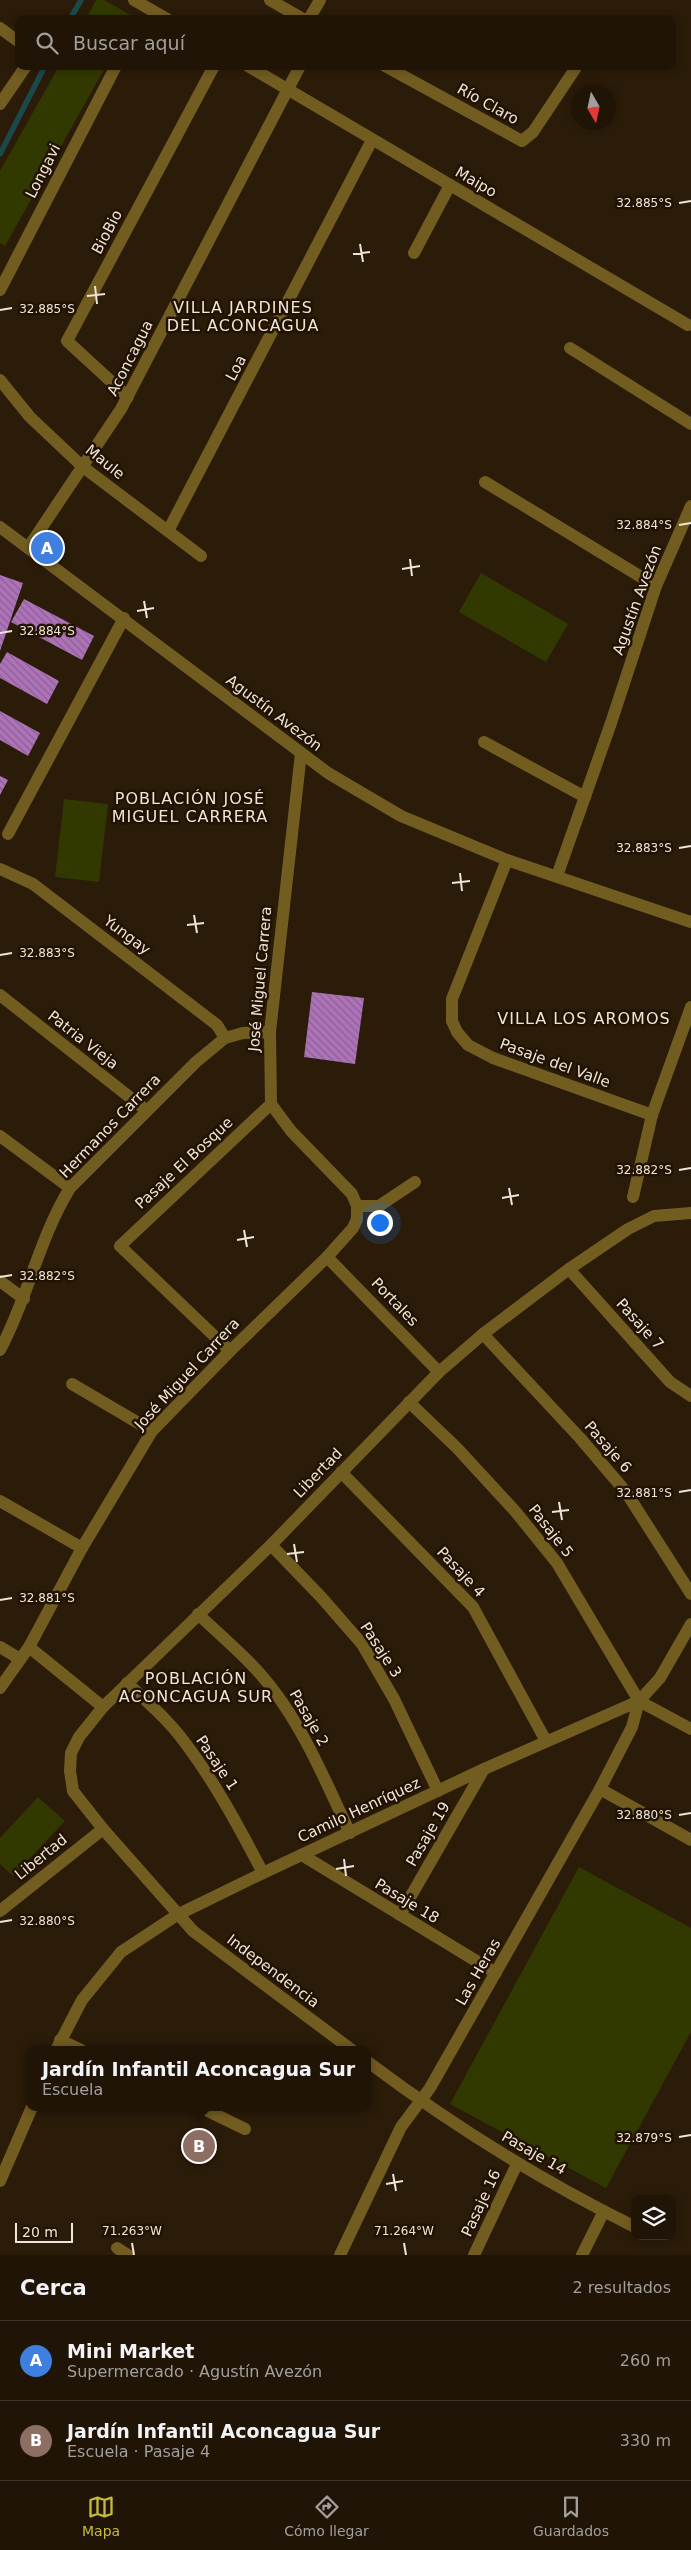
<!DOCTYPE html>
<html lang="es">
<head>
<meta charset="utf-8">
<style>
	:root { --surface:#201407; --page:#281d11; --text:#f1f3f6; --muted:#a29e9b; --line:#3d3328; --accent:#c7bb3b }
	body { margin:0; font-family:"DejaVu Sans",sans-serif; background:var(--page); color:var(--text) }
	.controls { position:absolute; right:15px; bottom:15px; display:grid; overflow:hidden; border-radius:10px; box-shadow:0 2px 8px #0003 }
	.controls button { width:45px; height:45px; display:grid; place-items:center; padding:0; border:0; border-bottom:1px solid var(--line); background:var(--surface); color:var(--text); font:25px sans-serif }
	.compass { position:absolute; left:571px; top:85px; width:45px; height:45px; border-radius:50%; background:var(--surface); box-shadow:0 2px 8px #0003; rotate:171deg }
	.scale { position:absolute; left:15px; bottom:12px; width:58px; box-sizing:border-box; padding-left:5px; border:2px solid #efe4d9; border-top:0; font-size:14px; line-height:18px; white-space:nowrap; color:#efe4d9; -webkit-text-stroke:4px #211202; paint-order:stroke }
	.you { position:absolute; left:379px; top:1222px; width:18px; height:18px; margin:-12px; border:4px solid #fff; border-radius:50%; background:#1a73e8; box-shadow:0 0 0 8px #1a73e833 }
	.badge { display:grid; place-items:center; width:32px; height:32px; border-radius:50%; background:var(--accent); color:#fff; font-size:16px; font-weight:700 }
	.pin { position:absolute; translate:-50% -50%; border:2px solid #fff; box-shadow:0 1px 5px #0006 }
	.popup { position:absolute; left:26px; top:2046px; width:345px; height:65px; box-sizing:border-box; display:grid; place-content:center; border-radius:10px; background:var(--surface); filter:drop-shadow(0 1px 4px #0005); font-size:16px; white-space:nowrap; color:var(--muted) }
	.popup b { font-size:19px; color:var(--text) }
	.popup::after { content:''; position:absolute; left:50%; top:100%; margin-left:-10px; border:10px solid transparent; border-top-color:var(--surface) }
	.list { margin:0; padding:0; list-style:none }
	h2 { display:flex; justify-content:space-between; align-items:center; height:65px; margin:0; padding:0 20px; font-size:21px }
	h2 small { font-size:16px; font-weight:400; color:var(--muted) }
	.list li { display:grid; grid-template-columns:32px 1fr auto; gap:15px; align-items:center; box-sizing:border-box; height:80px; padding:0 20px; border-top:1px solid var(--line) }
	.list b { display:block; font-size:19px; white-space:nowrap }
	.list p { margin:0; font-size:16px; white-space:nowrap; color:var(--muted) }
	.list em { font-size:16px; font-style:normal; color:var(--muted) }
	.icon { flex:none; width:28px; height:28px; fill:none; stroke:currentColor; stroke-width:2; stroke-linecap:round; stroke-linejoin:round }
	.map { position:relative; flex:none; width:691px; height:2255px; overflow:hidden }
	.search { position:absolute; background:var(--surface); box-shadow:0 2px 8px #0003; left:15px; right:15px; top:15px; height:55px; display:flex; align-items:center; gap:12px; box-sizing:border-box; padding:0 18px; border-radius:10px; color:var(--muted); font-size:19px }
	.sheet { height:225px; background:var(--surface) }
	nav { display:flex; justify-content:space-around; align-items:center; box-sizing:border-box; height:70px; border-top:1px solid var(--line); background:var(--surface); font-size:14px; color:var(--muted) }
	nav a { display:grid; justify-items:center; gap:2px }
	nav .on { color:var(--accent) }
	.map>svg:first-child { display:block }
	.green { fill:#323900 }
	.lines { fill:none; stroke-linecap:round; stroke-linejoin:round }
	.stream { stroke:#1b494b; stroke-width:5.5 }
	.building { fill:url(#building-back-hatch) }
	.minor { stroke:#725d21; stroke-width:12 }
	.tertiary { stroke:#725d21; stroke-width:12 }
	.ticks { fill:none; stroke:#efe4d9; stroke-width:2 }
	.labels { text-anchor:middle; stroke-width:5; stroke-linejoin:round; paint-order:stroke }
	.street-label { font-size:15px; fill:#efe4d9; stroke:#211202 }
	.neighbourhood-label { font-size:16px; letter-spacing:1px; fill:#efe4d9; stroke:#211202 }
	.ticks-label { font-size:12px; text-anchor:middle; fill:#efe4d9; stroke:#211202; stroke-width:5; stroke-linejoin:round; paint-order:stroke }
</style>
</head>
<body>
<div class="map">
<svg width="691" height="2255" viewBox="0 0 691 2255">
	<defs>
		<pattern id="building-back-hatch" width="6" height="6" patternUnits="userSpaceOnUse" patternTransform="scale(1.25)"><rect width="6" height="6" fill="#ad72b9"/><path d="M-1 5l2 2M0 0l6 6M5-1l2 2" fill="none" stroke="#8a628f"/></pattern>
	</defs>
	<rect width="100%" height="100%" fill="#2b1b09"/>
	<g class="green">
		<polygon points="96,0 104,0 134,17 133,19 86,19"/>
		<polygon points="59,66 106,66 5,246 0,243 0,171"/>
		<polygon points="481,573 568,624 546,662 459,612"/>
		<polygon points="64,799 108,804 99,882 55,877"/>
		<polygon points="38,1797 65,1821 13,1876 0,1864 0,1838"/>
		<polygon points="579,1867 691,1928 691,2032 606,2188 450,2104"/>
	</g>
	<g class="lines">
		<g class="stream">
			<polyline points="70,19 81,0"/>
			<polyline points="0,154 45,66"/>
		</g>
	</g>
	<g class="building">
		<polygon points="0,575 23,583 0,651"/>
		<polygon points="24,599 94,636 82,660 11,622"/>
		<polygon points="7,652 59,681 47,704 0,678 0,664"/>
		<polygon points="0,711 40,733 28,756 0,740"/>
		<polygon points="0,776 8,780 0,795"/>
		<polygon points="312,992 364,998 355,1064 304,1057"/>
	</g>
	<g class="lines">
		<g class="minor">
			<polyline points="134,0 167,19"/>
			<polyline points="270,0 303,19"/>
			<polyline points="309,19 320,0"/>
			<polyline points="0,28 19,42"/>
			<polyline points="248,66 688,325"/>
			<polyline points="385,66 522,141 533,132 577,66"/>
			<polyline points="0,104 26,66"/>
			<polyline points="414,253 450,185"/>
			<polyline points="0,290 116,66"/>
			<polyline points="570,348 691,424"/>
			<polyline points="0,380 30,417 83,467 201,556"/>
			<polyline points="128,397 67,341 214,66"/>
			<polyline points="485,482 656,586"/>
			<polyline points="168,531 372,140"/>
			<polyline points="28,548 121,409 300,66"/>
			<polyline points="484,742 585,797"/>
			<polyline points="8,834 124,618"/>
			<polyline points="507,860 452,999 452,1021 457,1032 468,1045 493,1058 652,1115"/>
			<polyline points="0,869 33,884 217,1025 225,1038"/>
			<polyline points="557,876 611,723 656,586 691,506"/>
			<polyline points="0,995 146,1110"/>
			<polyline points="0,1136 70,1188"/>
			<polyline points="633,1197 652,1115 691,1007"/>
			<polyline points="357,1206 379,1206 415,1182"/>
			<polyline points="327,1257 439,1372"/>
			<polyline points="569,1269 670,1382 691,1396"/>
			<polyline points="0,1281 24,1299"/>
			<polyline points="483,1334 580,1438 626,1492 691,1594"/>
			<path d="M0,1350C28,1298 39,1238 70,1188L196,1062L225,1038L243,1033L270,1032"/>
			<polyline points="230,1351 120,1246 271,1104"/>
			<polyline points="72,1384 152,1431"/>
			<polyline points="409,1402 457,1448 515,1511 557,1563 639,1701 691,1729"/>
			<polyline points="341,1472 473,1607 546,1741"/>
			<polyline points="0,1501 82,1548"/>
			<polyline points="271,1545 322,1598 362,1644 394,1699 438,1791"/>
			<path d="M198,1614C223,1638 253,1662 274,1691C306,1733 327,1785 350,1833"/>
			<polyline points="0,1647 20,1659"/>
			<polyline points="29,1647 103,1707"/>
			<path d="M127,1683C148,1702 170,1722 186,1744C216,1784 240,1829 263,1873"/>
			<polyline points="0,1688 29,1647 82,1548 152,1431 230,1351 327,1257 353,1228 357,1219 357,1206 352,1194 291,1131 271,1104 270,1032 301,753"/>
			<polyline points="600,1789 691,1840"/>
			<polyline points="302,1855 496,1973"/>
			<polyline points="0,1911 103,1829"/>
			<polyline points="400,1915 484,1769"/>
			<polyline points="60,2040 81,2050"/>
			<polyline points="352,2050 193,1931 103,1829 73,1791 70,1771 71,1753 79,1737 103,1707 271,1545 439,1372 483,1334 569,1269 628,1229 654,1216 691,1213"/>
			<path d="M368,2062C452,2125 540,2180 635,2227"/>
			<polyline points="200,2107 245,2129"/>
			<polyline points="117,2248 128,2255"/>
			<polyline points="340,2255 401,2127 430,2088 600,1789 632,1727 639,1701"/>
			<polyline points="474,2255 517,2164"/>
			<polyline points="582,2255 604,2211"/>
		</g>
		<g class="tertiary">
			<polyline points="0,527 328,773 401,816 507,860 691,922"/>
			<polyline points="56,2050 82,2000 121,1952 177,1915 263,1873 484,1769 639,1701 660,1678 691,1624"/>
			<polyline points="0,2181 32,2107"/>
		</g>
	</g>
	<path class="ticks" d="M679,203L691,201M360,244L363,262M353,254L370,252M95,286L97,304M87,296L105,294M0,310L12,308M679,525L691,523M410,559L412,576M402,569L420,566M144,601L147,618M137,611L154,608M0,633L12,631M679,848L691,846M460,873L462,891M452,883L470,881M194,915L197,933M187,925L204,923M0,955L12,953M679,1170L691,1168M509,1188L512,1205M502,1198L519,1195M244,1230L247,1247M237,1240L254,1237M0,1277L12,1275M679,1492L691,1490M559,1502L562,1520M552,1512L569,1510M294,1544L297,1562M287,1554L304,1552M0,1600L12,1598M679,1815L691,1813M344,1859L346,1876M336,1869L354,1866M0,1922L12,1920M679,2137L691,2135M393,2174L396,2191M386,2184L403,2181M132,2243L134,2255M404,2243L406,2255"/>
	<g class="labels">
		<g class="street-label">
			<text transform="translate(488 104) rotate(29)" y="5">Río Claro</text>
			<text transform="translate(43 171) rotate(-63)" y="5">Longavi</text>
			<text transform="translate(476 182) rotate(30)" y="5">Maipo</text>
			<text transform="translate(107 232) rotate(-62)" y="5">BioBio</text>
			<text transform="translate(130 358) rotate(-63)" y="5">Aconcagua</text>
			<text transform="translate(236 368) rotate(-62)" y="5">Loa</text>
			<text transform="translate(105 462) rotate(39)" y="5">Maule</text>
			<text transform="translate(637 600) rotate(-70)" y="5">Agustín Avezón</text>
			<text transform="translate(274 713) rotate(37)" y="5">Agustín Avezón</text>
			<text transform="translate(127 935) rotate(37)" y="5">Yungay</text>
			<text transform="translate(260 979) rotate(-85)" y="5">José Miguel Carrera</text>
			<text transform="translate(83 1040) rotate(38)" y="5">Patria Vieja</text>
			<text transform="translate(555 1063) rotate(20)" y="5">Pasaje del Valle</text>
			<text transform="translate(110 1126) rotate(-46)" y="5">Hermanos Carrera</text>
			<text transform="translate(184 1163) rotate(-43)" y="5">Pasaje El Bosque</text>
			<text transform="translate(395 1302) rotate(46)" y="5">Portales</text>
			<text transform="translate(640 1324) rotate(48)" y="5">Pasaje 7</text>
			<text transform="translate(187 1374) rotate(-47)" y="5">José Miguel Carrera</text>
			<text transform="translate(608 1447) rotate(49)" y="5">Pasaje 6</text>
			<text transform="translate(318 1473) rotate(-46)" y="5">Libertad</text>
			<text transform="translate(551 1531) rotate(52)" y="5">Pasaje 5</text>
			<text transform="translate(461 1572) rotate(47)" y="5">Pasaje 4</text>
			<text transform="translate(381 1650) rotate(57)" y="5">Pasaje 3</text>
			<text transform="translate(309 1718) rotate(60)" y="5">Pasaje 2</text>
			<text transform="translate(217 1763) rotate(56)" y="5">Pasaje 1</text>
			<text transform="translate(359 1810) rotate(-25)" y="5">Camilo Henríquez</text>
			<text transform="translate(428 1834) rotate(-60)" y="5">Pasaje 19</text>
			<text transform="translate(41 1857) rotate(-39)" y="5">Libertad</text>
			<text transform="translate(407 1901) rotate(31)" y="5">Pasaje 18</text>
			<text transform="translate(273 1971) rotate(37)" y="5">Independencia</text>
			<text transform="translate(478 1972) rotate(-60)" y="5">Las Heras</text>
			<text transform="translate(534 2153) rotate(30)" y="5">Pasaje 14</text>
			<text transform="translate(481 2203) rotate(-65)" y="5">Pasaje 16</text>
		</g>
		<g class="neighbourhood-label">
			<text x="243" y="313">VILLA JARDINES<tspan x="243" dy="18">DEL ACONCAGUA</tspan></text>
			<text x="190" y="804">POBLACIÓN JOSÉ<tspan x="190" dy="18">MIGUEL CARRERA</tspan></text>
			<text x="584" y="1024">VILLA LOS AROMOS</text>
			<text x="196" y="1684">POBLACIÓN<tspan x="196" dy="18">ACONCAGUA SUR</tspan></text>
		</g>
	</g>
	<g class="ticks-label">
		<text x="644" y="207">32.885°S</text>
		<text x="47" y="313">32.885°S</text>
		<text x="644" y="529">32.884°S</text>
		<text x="47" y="635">32.884°S</text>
		<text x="644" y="852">32.883°S</text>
		<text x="47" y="957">32.883°S</text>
		<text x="644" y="1174">32.882°S</text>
		<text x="47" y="1280">32.882°S</text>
		<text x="644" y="1497">32.881°S</text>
		<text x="47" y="1602">32.881°S</text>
		<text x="644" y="1819">32.880°S</text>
		<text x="47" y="1925">32.880°S</text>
		<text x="644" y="2142">32.879°S</text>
		<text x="132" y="2235">71.263°W</text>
		<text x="404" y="2235">71.264°W</text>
	</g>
</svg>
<div class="controls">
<button><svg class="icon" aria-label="layers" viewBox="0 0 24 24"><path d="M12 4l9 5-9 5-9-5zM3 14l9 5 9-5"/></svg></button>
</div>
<svg class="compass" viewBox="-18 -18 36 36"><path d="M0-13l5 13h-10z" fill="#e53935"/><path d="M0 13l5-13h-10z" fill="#a29e9b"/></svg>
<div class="scale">20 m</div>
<div class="you"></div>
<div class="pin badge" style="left:47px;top:548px;background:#3f7fe0">A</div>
<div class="pin badge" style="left:199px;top:2146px;background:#8d6e63">B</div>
<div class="popup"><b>Jardín Infantil Aconcagua Sur</b>Escuela</div>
<div class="search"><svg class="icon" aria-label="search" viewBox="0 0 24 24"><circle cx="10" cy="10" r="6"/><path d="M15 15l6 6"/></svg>Buscar aquí</div>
</div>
<section class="sheet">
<h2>Cerca<small>2 resultados</small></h2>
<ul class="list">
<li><span class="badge" style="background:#3f7fe0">A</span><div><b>Mini Market</b><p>Supermercado · Agustín Avezón</p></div><em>260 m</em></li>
<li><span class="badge" style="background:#8d6e63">B</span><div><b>Jardín Infantil Aconcagua Sur</b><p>Escuela · Pasaje 4</p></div><em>330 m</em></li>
</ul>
</section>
<nav>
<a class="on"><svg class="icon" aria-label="map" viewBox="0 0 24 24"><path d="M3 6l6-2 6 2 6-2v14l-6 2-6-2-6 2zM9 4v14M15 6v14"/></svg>Mapa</a>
<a><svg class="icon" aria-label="directions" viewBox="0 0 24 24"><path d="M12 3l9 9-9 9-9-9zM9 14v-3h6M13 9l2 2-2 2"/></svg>Cómo llegar</a>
<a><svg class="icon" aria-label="saved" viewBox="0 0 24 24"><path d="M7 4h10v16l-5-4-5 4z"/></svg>Guardados</a>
</nav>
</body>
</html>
